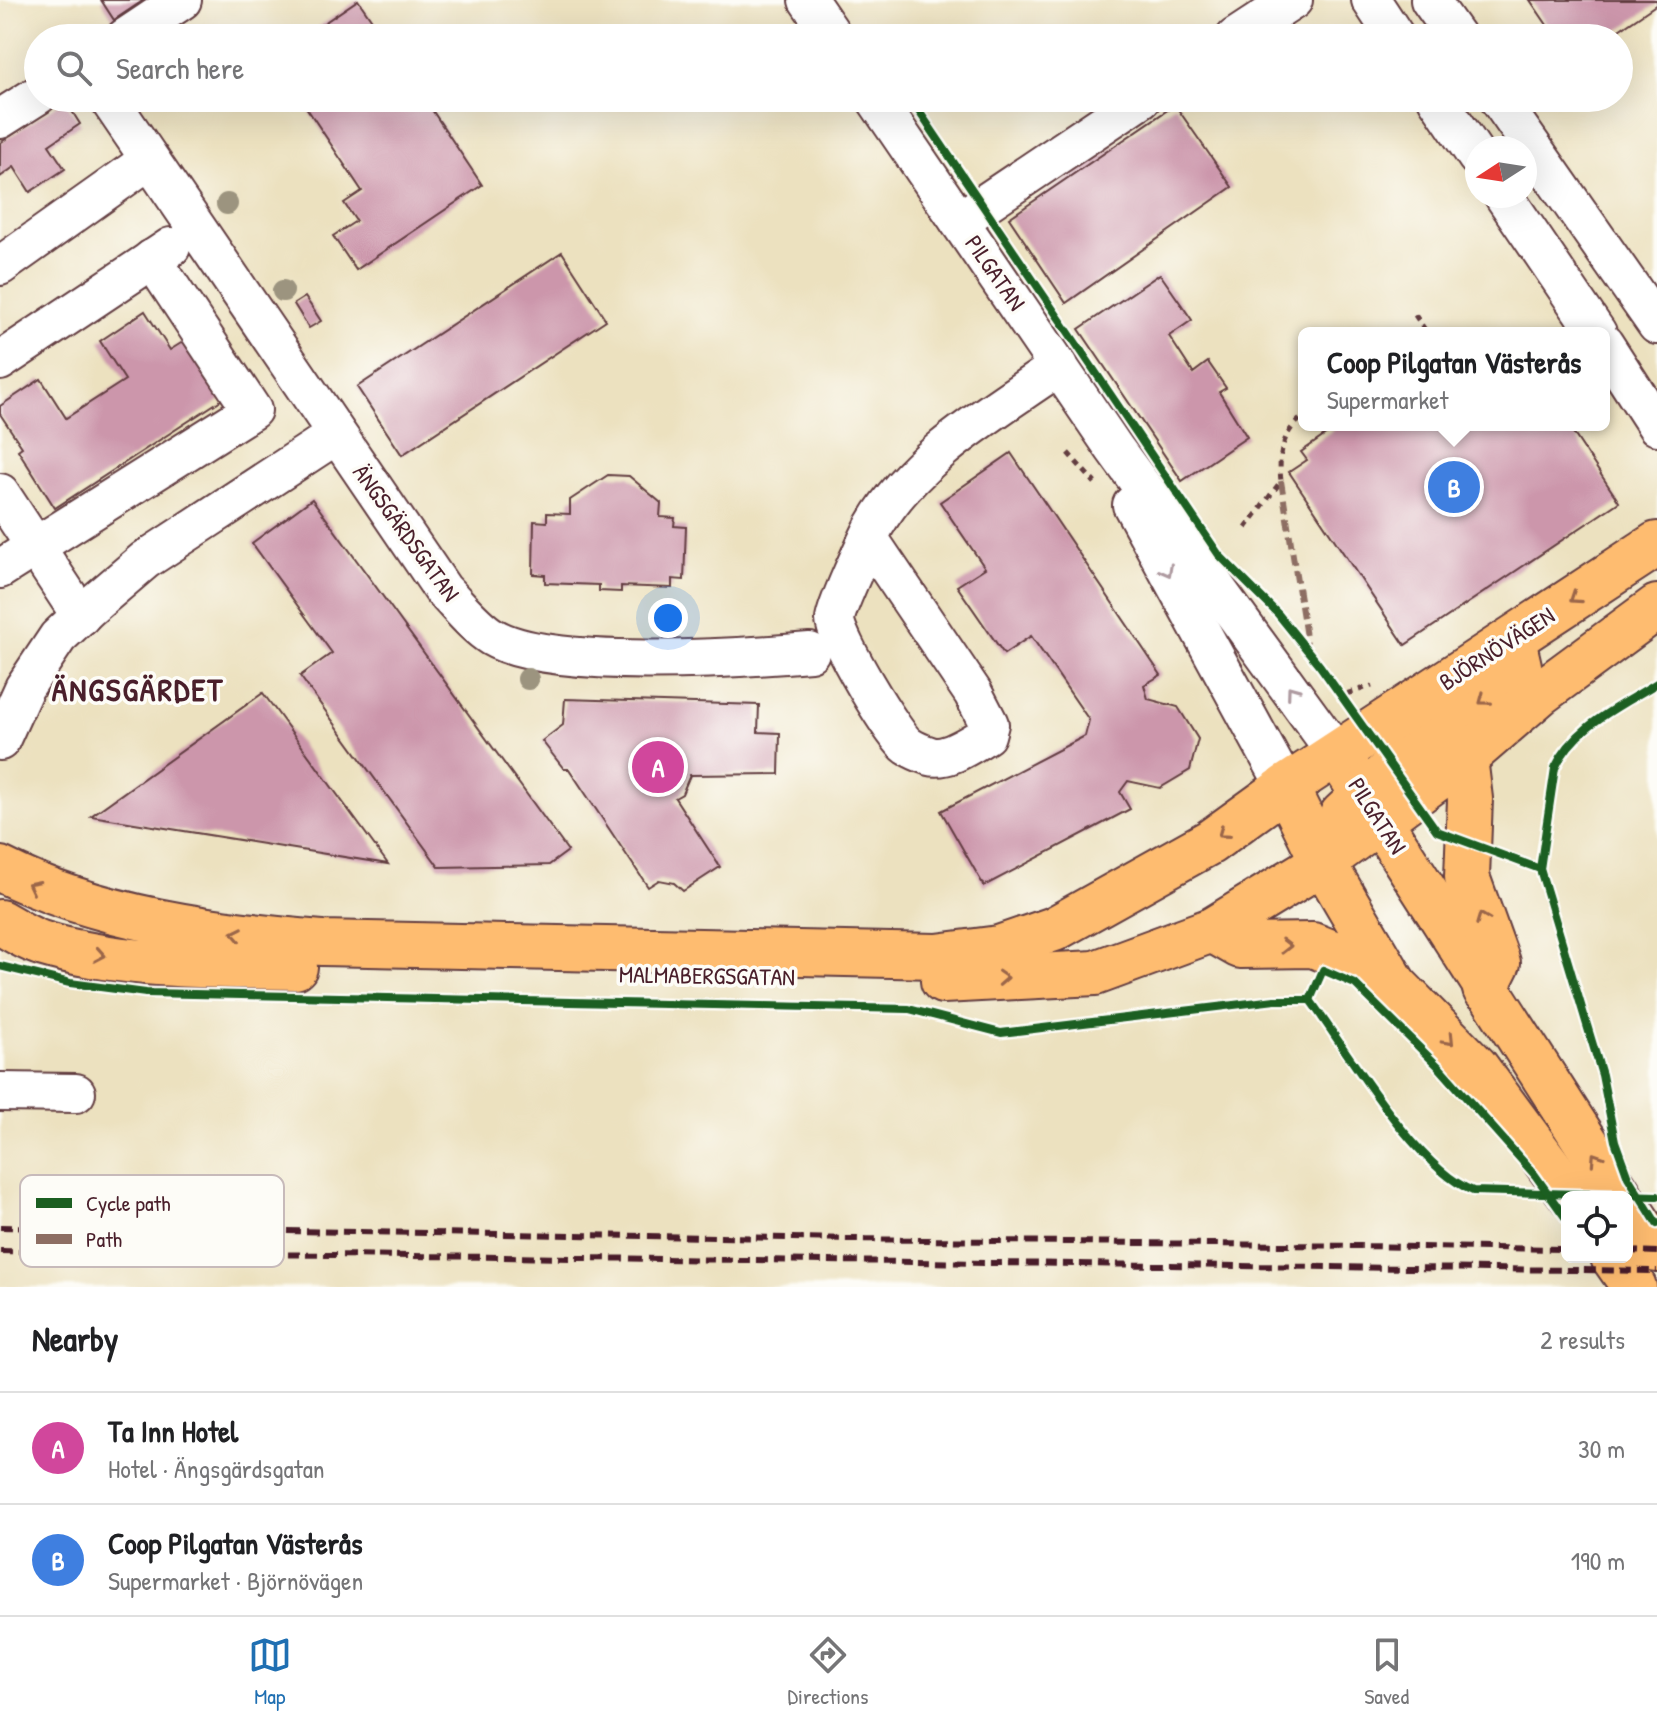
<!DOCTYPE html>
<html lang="en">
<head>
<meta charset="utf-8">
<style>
	:root { --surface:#fff; --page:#f2f2f2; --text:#202124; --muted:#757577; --line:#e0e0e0; --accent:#1f6fb2 }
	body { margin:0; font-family:"Patrick Hand",sans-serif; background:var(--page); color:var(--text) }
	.controls { position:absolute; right:24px; bottom:24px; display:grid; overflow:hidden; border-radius:12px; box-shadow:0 8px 32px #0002 }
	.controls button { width:72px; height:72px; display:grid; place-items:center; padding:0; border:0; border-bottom:2px solid var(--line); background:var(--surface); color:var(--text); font:40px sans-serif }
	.compass { position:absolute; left:1465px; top:136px; width:72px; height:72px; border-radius:50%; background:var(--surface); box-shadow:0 8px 32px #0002; rotate:258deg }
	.you { position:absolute; left:668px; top:618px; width:28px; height:28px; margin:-20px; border:6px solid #fff; border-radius:50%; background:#1a73e8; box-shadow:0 0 0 12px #1a73e833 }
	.badge { display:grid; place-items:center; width:52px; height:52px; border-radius:50%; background:var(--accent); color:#fff; font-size:26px; font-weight:700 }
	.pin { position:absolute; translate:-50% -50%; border:4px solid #fff; box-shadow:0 2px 8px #0006 }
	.popup { position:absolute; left:1298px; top:327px; width:312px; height:104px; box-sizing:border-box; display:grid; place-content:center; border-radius:12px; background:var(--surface); filter:drop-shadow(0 2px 6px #0005); font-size:26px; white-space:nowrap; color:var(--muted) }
	.popup b { font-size:30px; color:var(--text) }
	.popup::after { content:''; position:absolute; left:50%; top:100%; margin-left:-16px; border:16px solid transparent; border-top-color:var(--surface) }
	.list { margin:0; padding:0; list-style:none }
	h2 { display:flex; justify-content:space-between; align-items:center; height:104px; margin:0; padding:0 32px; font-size:34px }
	h2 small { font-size:26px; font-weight:400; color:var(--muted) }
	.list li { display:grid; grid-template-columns:52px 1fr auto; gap:24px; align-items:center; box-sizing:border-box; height:112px; padding:0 32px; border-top:2px solid var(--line) }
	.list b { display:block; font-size:30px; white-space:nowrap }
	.list p { margin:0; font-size:26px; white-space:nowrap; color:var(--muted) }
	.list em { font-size:26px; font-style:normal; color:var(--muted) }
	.icon { flex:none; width:44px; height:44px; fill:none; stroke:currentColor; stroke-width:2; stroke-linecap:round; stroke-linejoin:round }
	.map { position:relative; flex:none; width:1657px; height:1287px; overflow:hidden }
	.search { position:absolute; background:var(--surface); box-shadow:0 8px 32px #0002; left:24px; right:24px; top:24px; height:88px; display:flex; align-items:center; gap:20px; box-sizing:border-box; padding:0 28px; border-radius:44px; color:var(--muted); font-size:30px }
	.sheet { height:328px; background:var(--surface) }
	nav { display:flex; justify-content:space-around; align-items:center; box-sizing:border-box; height:112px; border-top:2px solid var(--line); background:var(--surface); font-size:22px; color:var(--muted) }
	nav a { display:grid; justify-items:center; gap:4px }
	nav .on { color:var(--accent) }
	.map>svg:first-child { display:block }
	.building { fill:#cc96ab }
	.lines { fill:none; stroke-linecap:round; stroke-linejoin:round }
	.minor-casing { stroke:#623c41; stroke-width:42 }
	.major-casing { stroke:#623c41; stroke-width:48 }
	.path { stroke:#623c41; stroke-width:5; stroke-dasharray:6 6; stroke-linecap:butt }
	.minor { stroke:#fff; stroke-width:38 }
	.major { stroke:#febc70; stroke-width:44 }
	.rail { stroke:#4a1f2b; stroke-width:6; stroke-dasharray:12 6; stroke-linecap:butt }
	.quiet { stroke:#8d6e63; stroke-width:6; stroke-dasharray:12 6; stroke-linecap:butt }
	.cycleway-casing { stroke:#fdfcf7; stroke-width:13 }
	.cycleway { stroke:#1b5e20; stroke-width:8 }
	.tree { fill:#9c947f }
	.oneway { stroke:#ae9aa0 }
	.oneway2 { stroke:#9b664a }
	.labels { text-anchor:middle; stroke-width:7; stroke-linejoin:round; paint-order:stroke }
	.street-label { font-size:24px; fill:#4a1f2b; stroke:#fdfcf7 }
	.district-label { font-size:32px; font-weight:bold; letter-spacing:2px; fill:#4a1f2b; stroke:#fdfcf7 }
	.key { fill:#fdfcf7; stroke:#c7baba; stroke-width:2 }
	.key-label { font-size:22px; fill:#4a1f2b }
</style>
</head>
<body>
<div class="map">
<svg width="1657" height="1287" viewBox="0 0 1657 1287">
	<rect width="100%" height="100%" fill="#fdfcf7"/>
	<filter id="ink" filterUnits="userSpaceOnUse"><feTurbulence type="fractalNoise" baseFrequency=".0125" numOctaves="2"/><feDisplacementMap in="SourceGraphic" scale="16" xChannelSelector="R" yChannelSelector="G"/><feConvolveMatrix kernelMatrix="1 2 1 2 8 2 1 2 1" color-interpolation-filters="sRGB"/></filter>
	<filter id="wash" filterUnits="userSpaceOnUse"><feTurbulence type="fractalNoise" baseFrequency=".006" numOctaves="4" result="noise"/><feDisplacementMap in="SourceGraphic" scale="32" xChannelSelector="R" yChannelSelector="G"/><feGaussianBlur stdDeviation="1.8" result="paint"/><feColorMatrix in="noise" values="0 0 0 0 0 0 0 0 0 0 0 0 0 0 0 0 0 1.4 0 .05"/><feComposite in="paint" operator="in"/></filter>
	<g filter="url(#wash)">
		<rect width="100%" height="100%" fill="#ece1bf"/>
		<g id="blocks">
			<g class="building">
				<polygon points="101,0 144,0 114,20"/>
				<polygon points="358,0 384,38 302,38"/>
				<polygon points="1530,0 1657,0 1657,4 1607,38 1556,38"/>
				<polygon points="300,98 424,98 482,185 356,270 333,236 356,221 344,203 362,191"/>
				<polygon points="65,100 80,124 49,145 65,169 30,192 14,167 0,177 0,143"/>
				<polygon points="1175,105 1232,187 1066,303 1009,218"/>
				<polygon points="562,252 606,320 402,455 357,387"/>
				<polygon points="1160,274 1192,320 1169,336 1193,373 1208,362 1226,388 1219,392 1247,437 1182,481 1079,329"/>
				<polygon points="305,297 321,321 309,328 294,304"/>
				<polygon points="145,311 170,350 186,340 224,398 55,508 18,450 22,447 0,414 0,406 41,379 66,418 125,380 100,341"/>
				<polygon points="1340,425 1568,425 1619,502 1405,645 1289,472 1307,460 1301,452"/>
				<polygon points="1011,453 1161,675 1144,685 1148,699 1178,707 1198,739 1190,770 1160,788 1128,781 1120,792 1130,809 984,886 941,811 1085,736 1089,720 1031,636 1004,654 957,586 985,568 940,502"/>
				<polygon points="608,475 629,476 661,503 660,517 675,518 674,526 686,527 684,580 672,579 672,588 621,586 621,592 599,591 599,585 545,583 545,575 533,574 534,521 547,522 547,513 570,514 570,500"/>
				<polygon points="312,499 568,851 549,865 439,867 300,676 332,653 252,543"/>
				<polygon points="263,693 388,864 91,816"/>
				<polygon points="565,699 759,705 758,732 780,733 779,774 690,775 682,794 675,798 720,867 683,891 674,883 659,880 648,887 569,769 564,769 542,741 563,725"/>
			</g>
		</g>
	</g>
	<g filter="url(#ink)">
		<use href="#blocks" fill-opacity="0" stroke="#623c41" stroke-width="2"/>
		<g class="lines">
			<g class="minor-casing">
				<g id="minor">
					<polyline points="808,0 834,38"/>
					<polyline points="1371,0 1396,38"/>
					<polyline points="1430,0 1457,38"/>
					<polyline points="125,38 182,0"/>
					<polyline points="1235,38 1293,0"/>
					<path d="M108,98L443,590C458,605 474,626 492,637C549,671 740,658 810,652"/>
					<polyline points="875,98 1114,448 1337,754"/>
					<polyline points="1437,98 1477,157"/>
					<polyline points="1498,98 1657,325"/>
					<polyline points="0,119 38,95"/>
					<polyline points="1504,196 1597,333"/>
					<polyline points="959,221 1142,98"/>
					<polyline points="0,266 149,160"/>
					<polyline points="1604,344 1657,426"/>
					<polyline points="0,361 171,247"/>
					<polyline points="0,493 81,616"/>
					<polyline points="1132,505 1286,787"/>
					<path d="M869,539L973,693L989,724L986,735C972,743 948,761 930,756C924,754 914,750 908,746C894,736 835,638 835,620C836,607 868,538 875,525C916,455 995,411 1059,366"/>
					<polyline points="0,569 252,410 152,259"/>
					<polyline points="0,741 24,688 58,637 90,607 145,560 336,435"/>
					<polyline points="0,1092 76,1093"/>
				</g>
			</g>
			<g class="major-casing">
				<g id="major">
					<polyline points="1337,754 1621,1197"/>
					<polyline points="1465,758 1470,799 1467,877 1498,963 1485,989"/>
					<polyline points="1286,787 1323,862 1395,985 1476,1067 1572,1197"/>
					<polyline points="1342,815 1391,769 1514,678 1519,666 1516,653"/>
					<path d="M0,869C96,918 215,934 322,943L937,956L999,948L1054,929L1210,842L1286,787L1657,544"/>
					<path d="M0,922C14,930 29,940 44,944C124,968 212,965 295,967"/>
					<polyline points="1212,930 1240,946 1313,945 1358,963 1395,985"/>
					<polyline points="943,981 1095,973 1212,930 1323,862 1465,758 1539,694 1657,607"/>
					<polyline points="1627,1206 1657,1250"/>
					<polyline points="1613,1257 1634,1287"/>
				</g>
			</g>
			<g class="path">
				<polyline points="1415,315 1427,333"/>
				<polyline points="1068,453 1095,483"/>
				<path d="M1246,528L1281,481C1278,456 1282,432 1304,416"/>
				<polyline points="1336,697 1372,686"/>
			</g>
			<use href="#minor" class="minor"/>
			<use href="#major" class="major"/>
			<g class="rail">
				<polyline points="0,1227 1567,1249"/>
				<polyline points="0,1251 1657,1271"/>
				<polyline points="1627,1251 1657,1252"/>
			</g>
			<polyline class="quiet" points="1281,481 1307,643"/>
			<g class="cycleway-casing">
				<g id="cycleway">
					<polyline points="910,98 1219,555 1278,614 1320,666 1437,831 1540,869"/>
					<path d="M1657,683C1619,707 1574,726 1555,768L1540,869L1602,1075L1615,1141L1628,1177L1657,1224"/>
					<polyline points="0,966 70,983 146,993 909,1009 1001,1033 1275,1000 1310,1000"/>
					<path d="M1310,1000C1348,1052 1416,1169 1473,1191L1657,1196"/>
					<polyline points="1310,1000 1323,970 1355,984 1438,1066 1535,1175 1567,1220"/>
				</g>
			</g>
			<use href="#cycleway" class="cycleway"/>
		</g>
		<g class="tree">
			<circle cx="227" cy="204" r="11"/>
			<circle cx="283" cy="291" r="11"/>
			<circle cx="528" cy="679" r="11"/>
		</g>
		<defs><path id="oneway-chevron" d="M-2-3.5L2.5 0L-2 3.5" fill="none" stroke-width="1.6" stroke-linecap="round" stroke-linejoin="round" transform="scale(2)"/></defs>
		<g class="oneway">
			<use href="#oneway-chevron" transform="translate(1167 571) rotate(62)"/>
			<use href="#oneway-chevron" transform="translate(1292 691) rotate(-126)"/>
		</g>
		<g class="oneway2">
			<use href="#oneway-chevron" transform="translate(1575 598) rotate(146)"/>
			<use href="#oneway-chevron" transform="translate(1484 700) rotate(143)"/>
			<use href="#oneway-chevron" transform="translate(1223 833) rotate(144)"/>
			<use href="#oneway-chevron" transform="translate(33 886) rotate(-153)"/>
			<use href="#oneway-chevron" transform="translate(1482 918) rotate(-111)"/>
			<use href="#oneway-chevron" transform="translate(237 934) rotate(-169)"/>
			<use href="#oneway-chevron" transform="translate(1286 946) rotate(-1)"/>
			<use href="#oneway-chevron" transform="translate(100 955) rotate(10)"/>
			<use href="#oneway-chevron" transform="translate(1003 978) rotate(-3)"/>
			<use href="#oneway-chevron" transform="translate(1449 1040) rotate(46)"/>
			<use href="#oneway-chevron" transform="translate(1596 1158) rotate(-123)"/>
		</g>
	</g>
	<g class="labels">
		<g class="street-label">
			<text transform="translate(995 273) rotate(55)" y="8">PILGATAN</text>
			<text transform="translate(406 533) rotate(54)" y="8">ÄNGSGÄRDSGATAN</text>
			<text transform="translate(1497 649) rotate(-33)" y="8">BJÖRNÖVÄGEN</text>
			<text transform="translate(1377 816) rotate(57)" y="8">PILGATAN</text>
			<text transform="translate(707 976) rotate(1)" y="8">MALMABERGSGATAN</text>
		</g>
		<g class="district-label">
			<text x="138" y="701">ÄNGSGÄRDET</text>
		</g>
	</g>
	<rect x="20" y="1175" width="264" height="92" rx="12" class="key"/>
	<rect x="36" y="1198" width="36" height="10" fill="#1b5e20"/>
	<rect x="36" y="1234" width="36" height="10" fill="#8d6e63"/>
	<g class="key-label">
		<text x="86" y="1211">Cycle path</text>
		<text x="86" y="1247">Path</text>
	</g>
</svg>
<div class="controls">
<button><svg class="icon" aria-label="locate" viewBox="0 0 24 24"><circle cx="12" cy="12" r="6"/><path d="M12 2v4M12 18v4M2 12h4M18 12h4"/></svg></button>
</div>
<svg class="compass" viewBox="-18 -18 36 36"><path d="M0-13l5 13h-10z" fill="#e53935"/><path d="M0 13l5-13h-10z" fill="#757577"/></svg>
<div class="you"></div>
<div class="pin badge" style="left:658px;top:767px;background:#d1479c">A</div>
<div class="pin badge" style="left:1454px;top:487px;background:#3f7fe0">B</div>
<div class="popup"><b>Coop Pilgatan Västerås</b>Supermarket</div>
<div class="search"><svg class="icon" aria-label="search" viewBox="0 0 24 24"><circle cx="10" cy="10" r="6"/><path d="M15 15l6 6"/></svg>Search here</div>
</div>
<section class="sheet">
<h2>Nearby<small>2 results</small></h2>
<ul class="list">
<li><span class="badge" style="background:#d1479c">A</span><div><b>Ta Inn Hotel</b><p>Hotel · Ängsgärdsgatan</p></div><em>30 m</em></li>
<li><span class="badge" style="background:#3f7fe0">B</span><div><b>Coop Pilgatan Västerås</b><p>Supermarket · Björnövägen</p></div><em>190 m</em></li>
</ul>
</section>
<nav>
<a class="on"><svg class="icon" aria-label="map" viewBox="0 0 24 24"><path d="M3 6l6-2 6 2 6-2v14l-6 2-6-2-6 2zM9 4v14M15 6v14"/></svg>Map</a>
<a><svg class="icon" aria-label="directions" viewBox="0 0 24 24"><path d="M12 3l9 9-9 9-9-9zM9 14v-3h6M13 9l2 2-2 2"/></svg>Directions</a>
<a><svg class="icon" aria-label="saved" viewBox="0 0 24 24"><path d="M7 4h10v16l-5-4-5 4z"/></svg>Saved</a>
</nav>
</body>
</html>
